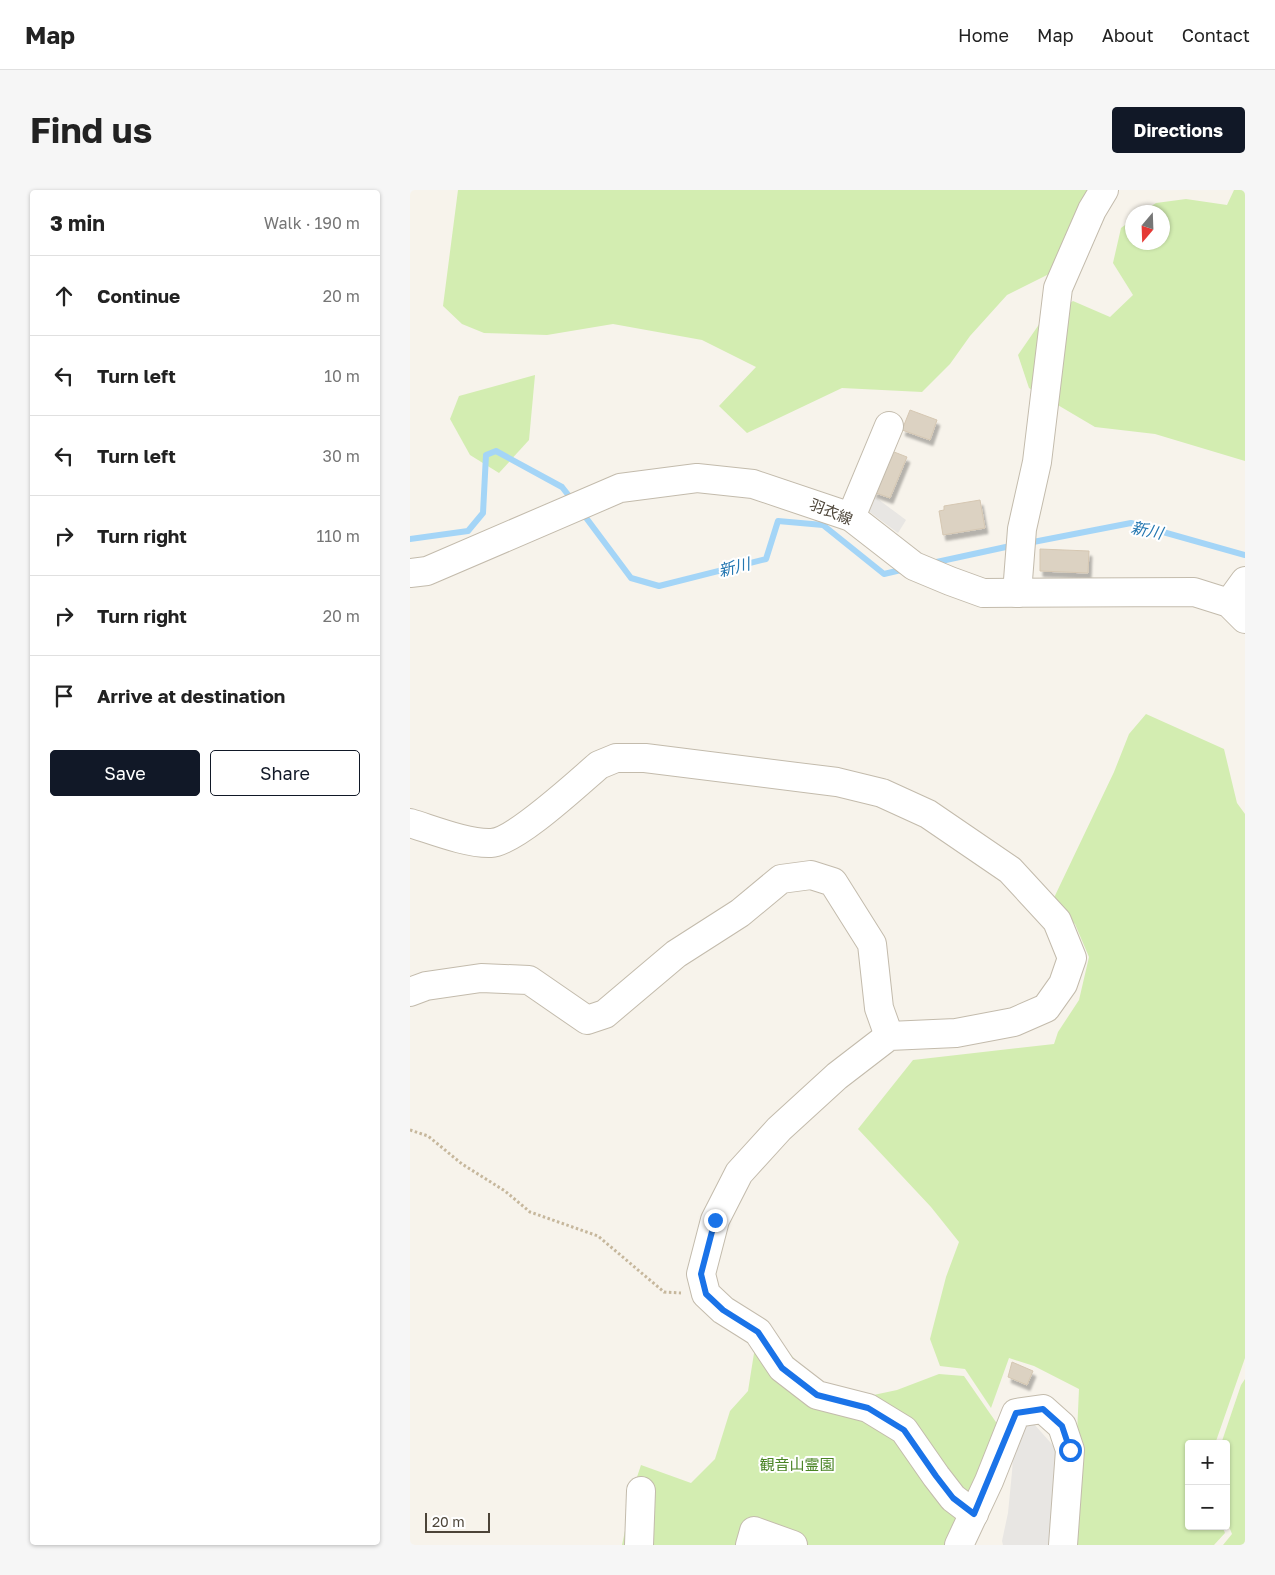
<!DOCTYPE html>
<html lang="en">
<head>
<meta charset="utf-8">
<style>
	:root { --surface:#fff; --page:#f6f6f6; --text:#222; --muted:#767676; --line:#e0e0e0; --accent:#111827 }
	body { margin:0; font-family:"Golos Text","Noto Sans JP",sans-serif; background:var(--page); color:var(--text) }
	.controls { position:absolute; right:15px; bottom:15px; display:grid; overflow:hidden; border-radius:5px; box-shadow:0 1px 4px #0004 }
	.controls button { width:45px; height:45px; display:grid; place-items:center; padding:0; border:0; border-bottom:1px solid var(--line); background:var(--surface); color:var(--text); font:25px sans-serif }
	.compass { position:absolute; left:715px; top:15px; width:45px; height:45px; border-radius:50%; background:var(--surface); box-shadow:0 1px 4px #0004; rotate:199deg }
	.scale { position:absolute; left:15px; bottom:12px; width:65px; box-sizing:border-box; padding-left:5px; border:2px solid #4c4438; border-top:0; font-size:14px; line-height:18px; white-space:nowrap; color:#4c4438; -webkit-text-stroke:4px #fff; paint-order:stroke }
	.stop { position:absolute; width:15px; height:15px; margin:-11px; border:4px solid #1a73e8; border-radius:50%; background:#fff }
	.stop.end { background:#1a73e8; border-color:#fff; box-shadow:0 1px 5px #0008 }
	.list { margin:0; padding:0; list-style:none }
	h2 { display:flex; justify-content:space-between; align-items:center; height:65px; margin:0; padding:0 20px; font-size:21px }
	h2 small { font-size:16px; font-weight:400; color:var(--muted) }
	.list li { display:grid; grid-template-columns:32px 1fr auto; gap:15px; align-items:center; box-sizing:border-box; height:80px; padding:0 20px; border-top:1px solid var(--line) }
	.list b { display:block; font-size:19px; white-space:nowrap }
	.list em { font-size:16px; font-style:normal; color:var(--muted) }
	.actions { display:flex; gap:10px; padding:15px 20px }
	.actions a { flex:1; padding:11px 0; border:1px solid var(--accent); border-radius:5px; text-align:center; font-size:18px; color:var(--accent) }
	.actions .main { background:var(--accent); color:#fff }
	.icon { flex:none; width:28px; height:28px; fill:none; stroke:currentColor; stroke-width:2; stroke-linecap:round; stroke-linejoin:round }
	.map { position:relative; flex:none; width:835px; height:1355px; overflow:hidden; border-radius:5px }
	header { display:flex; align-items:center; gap:30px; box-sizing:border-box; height:70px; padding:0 25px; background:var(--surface); border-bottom:1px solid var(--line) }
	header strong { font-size:24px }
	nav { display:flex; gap:28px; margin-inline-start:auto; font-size:18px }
	.intro { display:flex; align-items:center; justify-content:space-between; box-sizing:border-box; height:120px; padding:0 30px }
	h1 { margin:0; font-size:35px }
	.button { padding:12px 22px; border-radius:5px; background:var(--accent); color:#fff; font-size:18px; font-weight:700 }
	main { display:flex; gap:30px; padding:0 30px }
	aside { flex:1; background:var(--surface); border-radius:5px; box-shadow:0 1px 4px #0004 }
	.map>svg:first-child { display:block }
	.green { fill:#d3edb1 }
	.parking { fill:#e8e6e3 }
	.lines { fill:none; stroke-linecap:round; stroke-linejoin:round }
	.stream { stroke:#a4d5f7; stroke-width:6 }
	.building { fill:#dcd2c2; stroke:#d5c7b2; filter:url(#shadow) }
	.minor-casing { stroke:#c3bbac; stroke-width:30 }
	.path { stroke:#c6b79c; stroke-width:3; stroke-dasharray:2.5 2.5; stroke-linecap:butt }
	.minor { stroke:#fff; stroke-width:28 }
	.route { stroke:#1a73e8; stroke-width:6 }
	.labels { text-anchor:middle; stroke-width:4; stroke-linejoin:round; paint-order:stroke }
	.street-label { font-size:15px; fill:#4c4438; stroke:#fff }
	.park-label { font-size:15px; fill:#498424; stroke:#fff }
	.water-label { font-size:16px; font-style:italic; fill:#2477b1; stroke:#fff }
</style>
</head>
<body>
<header>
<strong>Map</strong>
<nav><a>Home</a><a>Map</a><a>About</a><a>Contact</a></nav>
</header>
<div class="intro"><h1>Find us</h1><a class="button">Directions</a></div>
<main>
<aside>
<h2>3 min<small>Walk · 190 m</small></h2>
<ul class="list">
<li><svg class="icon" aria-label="ahead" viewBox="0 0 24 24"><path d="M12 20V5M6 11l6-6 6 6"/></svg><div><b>Continue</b></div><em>20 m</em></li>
<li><svg class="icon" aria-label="left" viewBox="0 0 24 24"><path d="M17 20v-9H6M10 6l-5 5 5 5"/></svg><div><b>Turn left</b></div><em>10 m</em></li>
<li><svg class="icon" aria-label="left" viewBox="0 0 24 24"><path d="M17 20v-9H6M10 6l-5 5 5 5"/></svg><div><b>Turn left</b></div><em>30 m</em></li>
<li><svg class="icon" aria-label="right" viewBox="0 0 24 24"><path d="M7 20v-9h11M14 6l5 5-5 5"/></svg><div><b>Turn right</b></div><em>110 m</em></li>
<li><svg class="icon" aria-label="right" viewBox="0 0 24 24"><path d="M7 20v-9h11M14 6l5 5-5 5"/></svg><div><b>Turn right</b></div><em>20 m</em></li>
<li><svg class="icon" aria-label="arrive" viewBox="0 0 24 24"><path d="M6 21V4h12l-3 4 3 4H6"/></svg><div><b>Arrive at destination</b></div></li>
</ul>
<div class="actions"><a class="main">Save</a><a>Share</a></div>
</aside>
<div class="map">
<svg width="835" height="1355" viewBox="0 0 835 1355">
	<defs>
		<filter id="shadow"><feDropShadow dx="3" dy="5.5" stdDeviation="1" flood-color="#0004"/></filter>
	</defs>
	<rect width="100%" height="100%" fill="#f7f3eb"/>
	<g class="green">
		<polygon points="48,0 701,0 643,82 597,105 560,146 540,174 512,202 432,198 337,243 309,216 346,177 292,150 203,134 137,145 74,143 52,134 33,116"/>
		<polygon points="824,0 835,0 835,271 745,244 685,237 619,198 608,165 630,133 663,111 700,127 723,105 703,73 711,38 722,30 722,52 752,52 752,22 732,22 746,13 776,9 817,15"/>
		<polygon points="125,185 119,250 89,283 60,265 40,229 49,206"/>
		<polygon points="736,524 814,559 827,613 835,624 835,1168 805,1254 779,1254 779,1336 812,1336 815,1343 804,1355 662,1355 669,1199 624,1176 599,1168 581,1218 555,1179 530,1176 520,1149 536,1087 549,1052 521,1017 448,939 503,870 644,854 648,842 669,810 679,767 665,734 641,714 704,582 719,544"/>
		<polygon points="366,1147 408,1197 454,1207 487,1200 529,1184 554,1186 588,1235 544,1355 212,1355 226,1290 231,1275 281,1293 305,1269 320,1221 338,1201 345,1157"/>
		<polygon points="835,1189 835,1355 813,1355 822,1344 816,1329 816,1254 811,1254 831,1195"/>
	</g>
	<g class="parking">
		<polygon points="461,304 496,330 488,343 453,317"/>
		<polygon points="610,1234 624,1234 648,1261 644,1355 593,1355 592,1351 598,1323 602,1282 604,1254"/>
	</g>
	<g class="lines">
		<g class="stream">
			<polyline points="171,321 221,388 249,396 356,369 368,331 413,335 474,384 495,379"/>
			<polyline points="0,349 58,341 73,323 76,265 86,261 152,297 163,311"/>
			<polyline points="618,353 721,333 835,365"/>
			<polyline points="522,373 605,355"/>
		</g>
	</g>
	<g class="building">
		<polygon points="500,220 527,230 520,250 492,240"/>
		<polygon points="479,260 497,267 480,308 463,302"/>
		<polygon points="570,310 575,338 533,345 529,321 534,320 534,316"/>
		<polygon points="630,359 679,361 678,383 630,381"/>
		<polygon points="602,1172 623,1181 617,1195 598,1187"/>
	</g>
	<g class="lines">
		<g class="minor-casing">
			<g id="minor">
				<polyline points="441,327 479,236"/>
				<polyline points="0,383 17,381 210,298 287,288 343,294 441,327 504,376 540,391 573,403 784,402 819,413 835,429"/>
				<polyline points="607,403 612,339 627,272 648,98 682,20 694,0"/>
				<polyline points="819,413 835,391"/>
				<path d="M0,633C23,640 58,654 81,653C105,652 169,592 189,575L206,568H235L427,592L472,603L518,624L600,680L647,731L662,768L653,794L636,818L604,832L546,843L479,846L427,886L369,939L329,983L305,1030L291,1084L296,1104L313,1120L348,1142L372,1178L407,1205L458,1218L494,1240L526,1286L543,1308L564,1324"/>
				<polyline points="0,802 16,796 71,788 119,790 177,830 195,824 266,764 330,723 371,689 401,685 423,692 462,754 469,818 479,846"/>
				<polyline points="229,1355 231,1301"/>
				<polyline points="340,1355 344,1341 383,1355"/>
				<polyline points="549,1355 579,1291 606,1223 633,1219 652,1236 660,1260 653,1355"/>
			</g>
		</g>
		<polyline class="path" points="0,940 18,946 52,974 95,1001 120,1022 188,1046 254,1102 271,1103"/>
		<use href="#minor" class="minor"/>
	</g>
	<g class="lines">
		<polyline class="route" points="305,1030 291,1084 296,1104 313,1120 348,1142 372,1178 407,1205 458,1218 494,1240 526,1286 543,1308 564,1324 606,1223 633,1219 652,1236 660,1260"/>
	</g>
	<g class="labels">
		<g class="street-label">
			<text transform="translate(421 322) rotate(22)" y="5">羽衣線</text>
		</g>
		<g class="park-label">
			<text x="387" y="1280">観音山霊園</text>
		</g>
		<g class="water-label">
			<text transform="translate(737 340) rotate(12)" y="6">新川</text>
			<text transform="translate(324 377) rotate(-14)" y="6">新川</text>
		</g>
	</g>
</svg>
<div class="controls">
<button>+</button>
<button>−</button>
</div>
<svg class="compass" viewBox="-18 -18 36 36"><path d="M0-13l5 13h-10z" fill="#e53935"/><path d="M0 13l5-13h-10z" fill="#767676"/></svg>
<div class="scale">20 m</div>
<div class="stop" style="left:660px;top:1260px"></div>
<div class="stop end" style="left:305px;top:1030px"></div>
</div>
</main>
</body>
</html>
